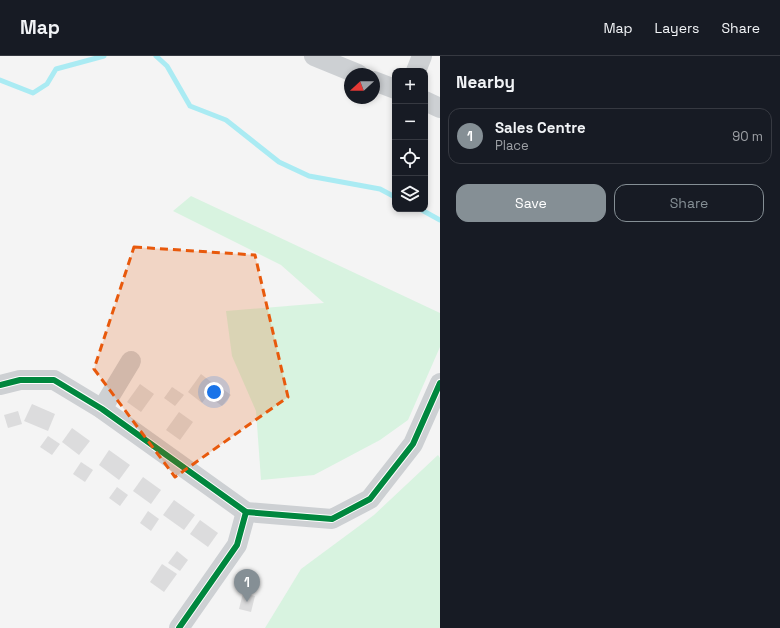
<!DOCTYPE html>
<html lang="en">
<head>
<meta charset="utf-8">
<style>
	:root { --surface:#171b24; --page:#20242c; --text:#f1f3f6; --muted:#9ea1a6; --line:#363941; --accent:#858f95 }
	body { margin:0; font-family:"Space Grotesk",sans-serif; background:var(--page); color:var(--text) }
	.controls { position:absolute; right:12px; top:12px; display:grid; overflow:hidden; border-radius:8px; box-shadow:0 2px 6px #0003 }
	.controls button { width:36px; height:36px; display:grid; place-items:center; padding:0; border:0; border-bottom:1px solid var(--line); background:var(--surface); color:var(--text); font:20px sans-serif }
	.compass { position:absolute; left:344px; top:12px; width:36px; height:36px; border-radius:50%; background:var(--surface); box-shadow:0 2px 6px #0003; rotate:249deg }
	.you { position:absolute; left:214px; top:336px; width:14px; height:14px; margin:-10px; border:3px solid #fff; border-radius:50%; background:#1a73e8; box-shadow:0 0 0 6px #1a73e833 }
	.badge { display:grid; place-items:center; width:26px; height:26px; border-radius:50%; background:var(--accent); color:#fff; font-size:13px; font-weight:700 }
	.pin { position:absolute; translate:-50% -33px; filter:drop-shadow(0 1px 2px #0008) }
	.pin::after { content:''; position:absolute; top:21px; width:14px; height:12px; background:inherit; clip-path:polygon(0 0,100% 0,50% 100%) }
	.list { margin:0; padding:0; list-style:none }
	h2 { display:flex; justify-content:space-between; align-items:center; height:52px; margin:0; padding:0 16px; font-size:17px }
	h2 small { font-size:13px; font-weight:400; color:var(--muted) }
	.list li { display:grid; grid-template-columns:26px 1fr auto; gap:12px; align-items:center; box-sizing:border-box; height:56px; margin:0 8px 8px; padding:0 8px; border:1px solid var(--line); border-radius:12px }
	.list b { display:block; font-size:15px; white-space:nowrap }
	.list p { margin:0; font-size:13px; white-space:nowrap; color:var(--muted) }
	.list em { font-size:13px; font-style:normal; color:var(--muted) }
	.actions { display:flex; gap:8px; padding:12px 16px }
	.actions a { flex:1; padding:9px 0; border:1px solid var(--accent); border-radius:12px; text-align:center; font-size:14px; color:var(--accent) }
	.actions .main { background:var(--accent); color:#fff }
	.icon { flex:none; width:22px; height:22px; fill:none; stroke:currentColor; stroke-width:2; stroke-linecap:round; stroke-linejoin:round }
	.map { position:relative; flex:none; width:440px; height:572px; overflow:hidden }
	header { display:flex; align-items:center; gap:24px; box-sizing:border-box; height:56px; padding:0 20px; background:var(--surface); border-bottom:1px solid var(--line) }
	header strong { font-size:19px }
	nav { display:flex; gap:22px; margin-inline-start:auto; font-size:14px }
	main { display:flex }
	aside { flex:1; background:var(--surface) }
	.map>svg:first-child { display:block }
	.green { fill:#d8f3e0 }
	.lines { fill:none; stroke-linecap:round; stroke-linejoin:round }
	.stream { stroke:#aaebf3; stroke-width:5 }
	.building { fill:#dcdcdd }
	.street { stroke:#cdd0d3; stroke-width:20 }
	.cycleway-casing { stroke:#fff; stroke-width:8 }
	.cycleway { stroke:#00873e; stroke-width:6 }
	.marked { fill:#e8590c; fill-opacity:0.2; stroke:#e8590c; stroke-width:3; stroke-dasharray:8 5; stroke-linejoin:round }
</style>
</head>
<body>
<header>
<strong>Map</strong>
<nav><a>Map</a><a>Layers</a><a>Share</a></nav>
</header>
<main>
<div class="map">
<svg width="440" height="572" viewBox="0 0 440 572">
	<rect width="100%" height="100%" fill="#f4f4f4"/>
	<g class="green">
		<polygon points="191,140 440,257 440,291 408,364 380,384 314,419 261,424 256,355 232,300 226,255 324,247 281,209 173,155"/>
		<polygon points="438,399 440,402 440,572 265,572 301,513 374,459"/>
	</g>
	<g class="lines">
		<g class="stream">
			<polyline points="156,0 167,10 190,50 226,64 279,106 309,120 380,133 395,141"/>
			<polyline points="0,24 33,37 47,28 56,13 104,0"/>
			<polyline points="420,153 440,164"/>
		</g>
	</g>
	<g class="building">
		<polygon points="201,318 215,329 202,347 188,336"/>
		<polygon points="140,328 154,338 141,356 127,346"/>
		<polygon points="172,331 184,339 175,350 164,342"/>
		<polygon points="220,331 231,339 222,350 211,342"/>
		<polygon points="32,348 55,358 48,375 24,365"/>
		<polygon points="18,355 22,368 8,372 4,359"/>
		<polygon points="179,356 193,366 180,384 166,374"/>
		<polygon points="72,372 90,385 79,399 62,386"/>
		<polygon points="48,380 60,388 52,399 40,391"/>
		<polygon points="109,394 130,409 119,424 99,409"/>
		<polygon points="81,406 93,414 85,426 73,418"/>
		<polygon points="143,421 161,434 151,448 133,435"/>
		<polygon points="117,431 128,439 120,450 109,442"/>
		<polygon points="174,444 195,459 184,474 163,459"/>
		<polygon points="148,455 159,463 151,475 140,467"/>
		<polygon points="200,464 218,477 208,491 190,478"/>
		<polygon points="177,495 188,504 180,515 168,507"/>
		<polygon points="162,508 177,518 164,536 150,526"/>
		<polygon points="243,537 255,540 251,556 239,553"/>
	</g>
	<g class="lines">
		<g class="street">
			<polyline points="314,0 358,18"/>
			<polyline points="416,15 422,0"/>
			<polyline points="374,25 395,33"/>
			<polyline points="425,45 440,52"/>
			<polyline points="0,329 20,324 54,324 102,353 246,456 332,463 370,443 413,388 440,327"/>
			<polyline points="102,353 131,305"/>
			<polyline points="179,572 237,489 246,456"/>
		</g>
		<g class="cycleway-casing">
			<g id="cycleway">
				<polyline points="0,329 20,324 54,324 102,353 246,456 332,463 370,443 413,388 440,327"/>
				<polyline points="179,572 237,489 246,456"/>
			</g>
		</g>
		<use href="#cycleway" class="cycleway"/>
	</g>
	<path class="marked" d="M134,191L255,199L288,341L175,421L94,313Z"/>
</svg>
<div class="controls">
<button>+</button>
<button>−</button>
<button><svg class="icon" aria-label="locate" viewBox="0 0 24 24"><circle cx="12" cy="12" r="6"/><path d="M12 2v4M12 18v4M2 12h4M18 12h4"/></svg></button>
<button><svg class="icon" aria-label="layers" viewBox="0 0 24 24"><path d="M12 4l9 5-9 5-9-5zM3 14l9 5 9-5"/></svg></button>
</div>
<svg class="compass" viewBox="-18 -18 36 36"><path d="M0-13l5 13h-10z" fill="#e53935"/><path d="M0 13l5-13h-10z" fill="#9ea1a6"/></svg>
<div class="you"></div>
<div class="pin badge" style="left:247px;top:546px">1</div>
</div>
<aside>
<h2>Nearby<small></small></h2>
<ul class="list">
<li><span class="badge">1</span><div><b>Sales Centre</b><p>Place</p></div><em>90 m</em></li>
</ul>
<div class="actions"><a class="main">Save</a><a>Share</a></div>
</aside>
</main>
</body>
</html>
